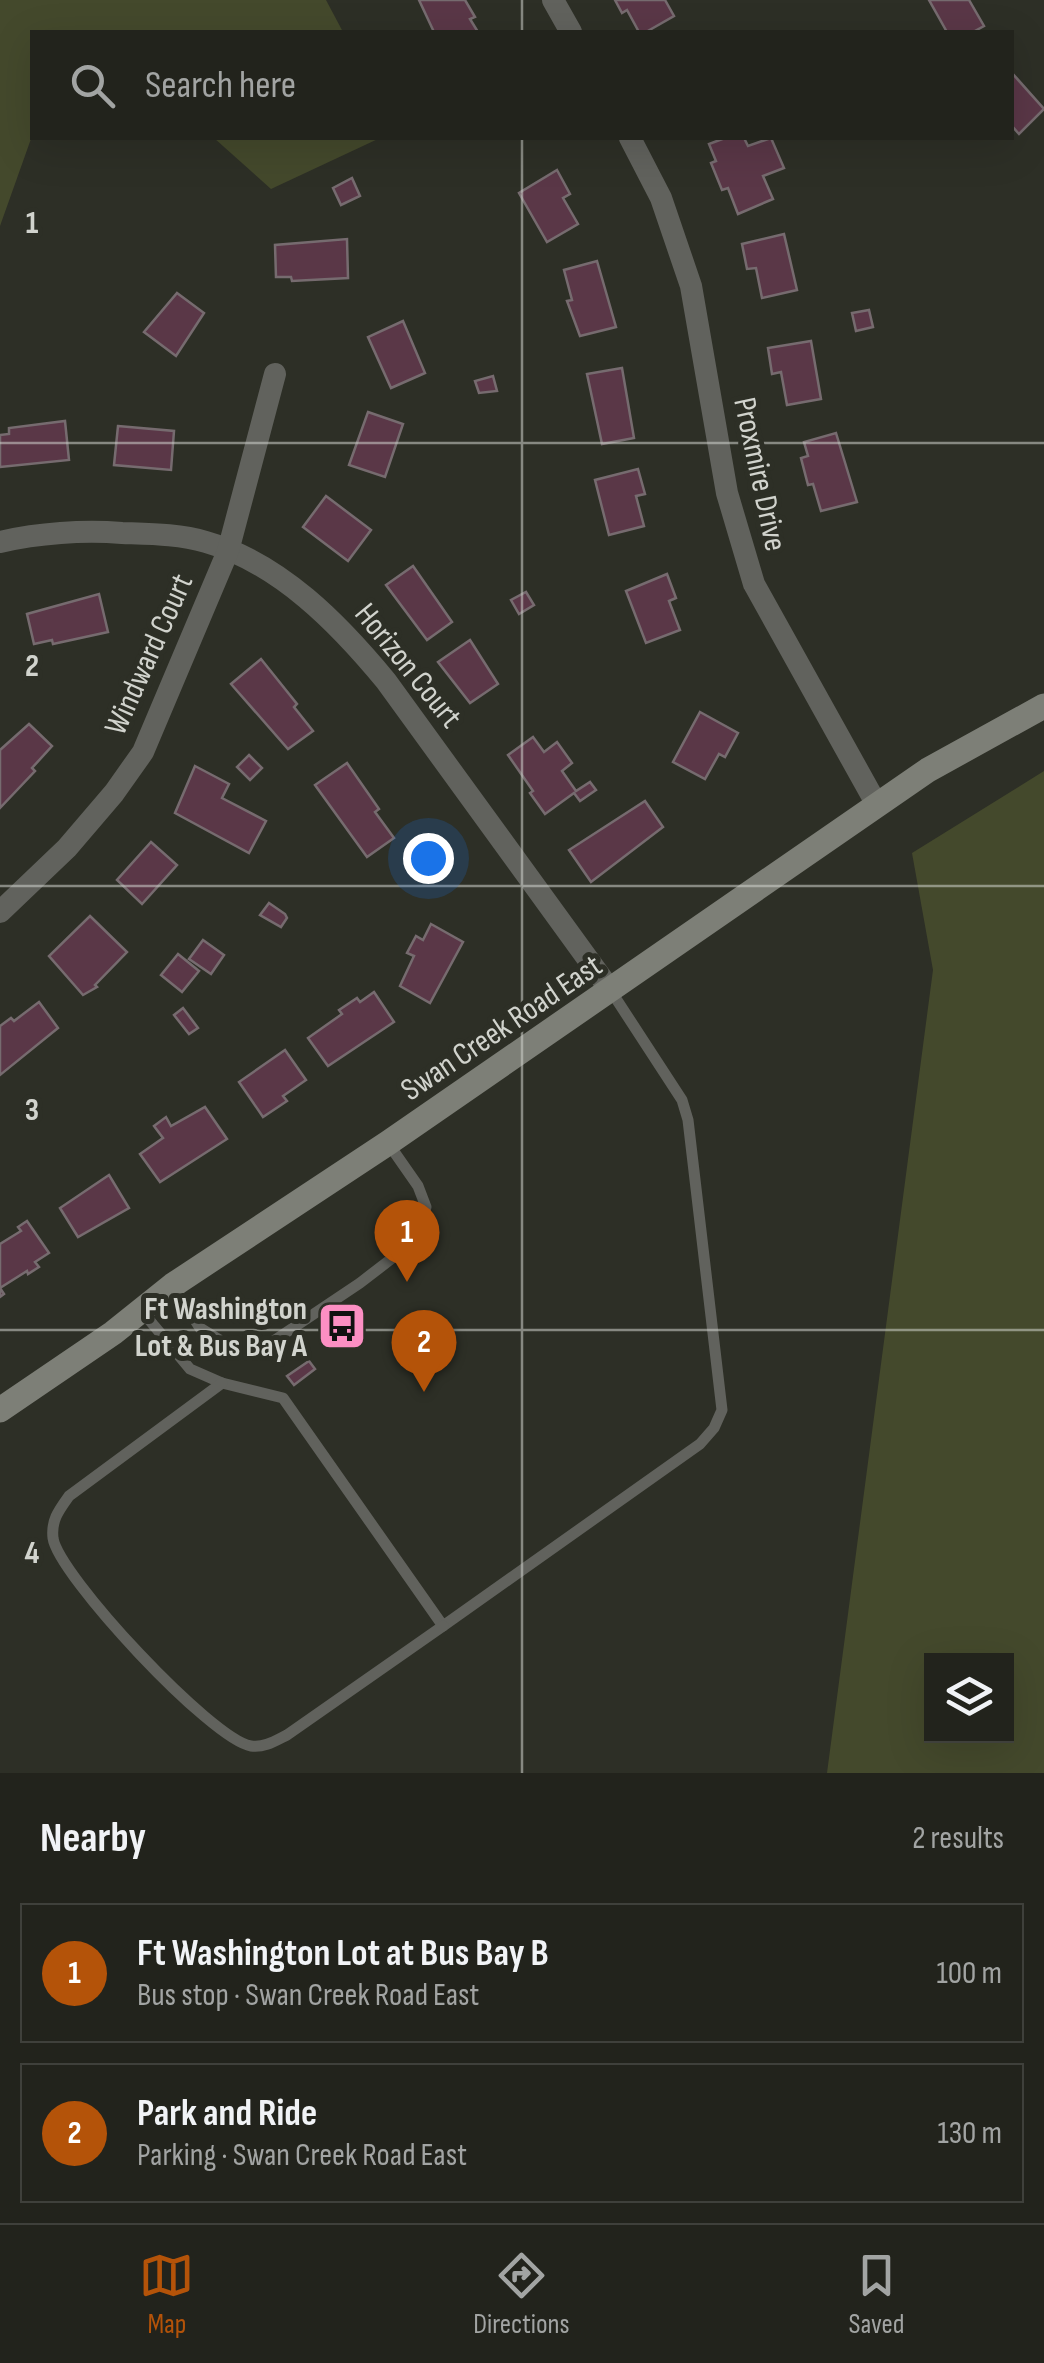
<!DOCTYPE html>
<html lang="en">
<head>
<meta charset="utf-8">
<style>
	:root { --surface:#22231c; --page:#2a2b25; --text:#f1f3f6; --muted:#a2a4a3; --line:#3f403b; --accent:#b45309 }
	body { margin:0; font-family:"Sofia Sans Condensed",sans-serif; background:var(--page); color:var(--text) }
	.controls { position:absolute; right:30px; bottom:30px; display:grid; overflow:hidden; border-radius:0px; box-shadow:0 10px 40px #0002 }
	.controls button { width:90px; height:90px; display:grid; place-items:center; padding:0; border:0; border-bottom:2px solid var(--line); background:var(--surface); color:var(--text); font:50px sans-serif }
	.you { position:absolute; left:428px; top:858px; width:35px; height:35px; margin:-25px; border:8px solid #fff; border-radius:50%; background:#1a73e8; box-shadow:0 0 0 15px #1a73e833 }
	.badge { display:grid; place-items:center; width:65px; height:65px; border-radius:50%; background:var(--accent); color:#fff; font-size:32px; font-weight:700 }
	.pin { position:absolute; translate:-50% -82px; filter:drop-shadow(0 2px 5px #0008) }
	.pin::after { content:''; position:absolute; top:52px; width:35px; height:30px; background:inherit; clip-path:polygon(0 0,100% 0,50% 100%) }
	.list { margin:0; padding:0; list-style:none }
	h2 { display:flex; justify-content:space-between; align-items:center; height:130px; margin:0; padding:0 40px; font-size:42px }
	h2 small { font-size:32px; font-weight:400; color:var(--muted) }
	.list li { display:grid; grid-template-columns:65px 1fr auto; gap:30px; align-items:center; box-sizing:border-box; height:140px; margin:0 20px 20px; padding:0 20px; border:2px solid var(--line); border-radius:0px }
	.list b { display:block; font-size:38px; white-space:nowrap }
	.list p { margin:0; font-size:32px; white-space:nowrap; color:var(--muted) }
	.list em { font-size:32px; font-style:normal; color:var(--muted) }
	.icon { flex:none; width:55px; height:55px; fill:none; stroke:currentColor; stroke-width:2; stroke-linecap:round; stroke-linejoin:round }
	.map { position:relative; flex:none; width:1044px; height:1773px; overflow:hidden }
	.search { position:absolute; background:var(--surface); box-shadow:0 10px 40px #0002; left:30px; right:30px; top:30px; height:110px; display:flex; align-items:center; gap:25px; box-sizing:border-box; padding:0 35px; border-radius:0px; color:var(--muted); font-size:38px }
	.sheet { height:450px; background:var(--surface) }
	nav { display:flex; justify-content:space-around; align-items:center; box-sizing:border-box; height:140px; border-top:2px solid var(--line); background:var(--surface); font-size:28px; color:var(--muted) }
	nav a { display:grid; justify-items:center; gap:5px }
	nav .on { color:var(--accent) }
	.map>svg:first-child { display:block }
	.green { fill:#44492c; fill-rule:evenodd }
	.building { fill:#5a3747; stroke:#766b6f; stroke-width:2.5 }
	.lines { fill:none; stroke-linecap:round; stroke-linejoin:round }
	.lane { stroke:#61625d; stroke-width:11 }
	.street { stroke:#61625d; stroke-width:22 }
	.secondary { stroke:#7d7f77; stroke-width:25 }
	.grid { fill:none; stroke:#d1d3cd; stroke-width:2.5; stroke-opacity:0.55 }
	.labels { text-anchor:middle; stroke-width:10; stroke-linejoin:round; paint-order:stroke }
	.street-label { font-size:32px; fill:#d1d3cd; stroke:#2d2f26 }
	.poi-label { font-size:32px; font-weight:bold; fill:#d1d3cd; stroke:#2d2f26; text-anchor:end }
	.grid-label { font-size:32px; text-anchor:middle; font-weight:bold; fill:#d1d3cd; stroke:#2d2f26; stroke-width:10; stroke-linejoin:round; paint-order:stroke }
</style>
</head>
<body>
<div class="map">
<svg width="1044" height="1773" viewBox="0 0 1044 1773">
	<rect width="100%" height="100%" fill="#2d2f26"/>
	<g class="green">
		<polygon points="0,0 326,0 343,32 32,32 32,136 0,226"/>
		<polygon points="214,138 380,138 271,189"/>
		<path d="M1044,771V1773H827L933,970L912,853ZM1006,1660V1736H932V1660Z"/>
	</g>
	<g class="building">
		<polygon points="419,0 465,0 475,17 470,19 478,32 434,32"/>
		<polygon points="615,0 665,0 674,16 646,32 639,32 627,10 622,13"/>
		<polygon points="929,0 969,0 984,26 973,32 947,32"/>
		<polygon points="1012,73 1044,109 1019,134 1012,126"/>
		<polygon points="725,138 744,138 748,146 771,138 784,168 763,176 773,199 738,214 728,188 722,190 711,163 716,161 709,144"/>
		<polygon points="557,170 570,194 563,198 578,224 547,242 519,193"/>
		<polygon points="352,178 360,196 341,205 333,188"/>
		<polygon points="784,234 797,290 762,298 756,268 747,269 742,244"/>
		<polygon points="347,239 348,278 292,281 291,277 276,277 275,245"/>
		<polygon points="597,261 616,327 580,336 567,301 572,300 564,270"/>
		<polygon points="177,293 204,313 176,356 144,332"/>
		<polygon points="869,310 873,327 856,331 852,313"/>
		<polygon points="403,321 425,373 391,388 368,337"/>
		<polygon points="811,341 821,399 787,405 781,372 772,374 768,348"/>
		<polygon points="622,368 634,438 602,444 587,374"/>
		<polygon points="493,376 497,391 479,393 475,381"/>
		<polygon points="368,412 403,424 385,477 349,465"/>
		<polygon points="65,421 69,460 0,467 0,435 9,434 9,428"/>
		<polygon points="118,426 174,431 171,470 114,465"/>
		<polygon points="836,433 857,502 821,511 813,484 808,485 801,458 808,456 804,442"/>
		<polygon points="638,469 645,494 636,496 644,526 609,535 595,480"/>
		<polygon points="326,496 371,530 348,561 303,527"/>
		<polygon points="413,566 452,622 427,640 386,585"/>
		<polygon points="667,574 676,598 669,601 680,630 646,643 626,591"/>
		<polygon points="526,592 534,605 519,614 511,600"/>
		<polygon points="99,594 108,632 53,644 52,640 34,644 27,614"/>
		<polygon points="470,640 498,684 470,703 438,662"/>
		<polygon points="261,659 297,704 294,707 313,731 288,749 231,684"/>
		<polygon points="700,712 738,733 725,757 719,754 705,779 673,762"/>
		<polygon points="29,724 52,746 32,768 35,771 0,808 0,750"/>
		<polygon points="533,737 544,752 557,742 572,763 562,771 576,791 590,782 596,790 580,801 574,793 545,814 530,793 533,791 508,755"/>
		<polygon points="249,755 262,768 250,780 237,767"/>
		<polygon points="347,763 379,809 375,812 394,838 367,857 315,785"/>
		<polygon points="195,766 229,784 222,798 266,821 249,853 175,813"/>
		<polygon points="645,801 663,827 591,882 569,850"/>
		<polygon points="151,842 177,865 142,904 117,880"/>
		<polygon points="269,903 285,914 287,918 281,927 260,915"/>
		<polygon points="90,916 127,952 95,985 97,987 83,995 49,956"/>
		<polygon points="431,924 463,942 430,1003 400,986 414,956 407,953 416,936 423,940"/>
		<polygon points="203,940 224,955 211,974 189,959"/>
		<polygon points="178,954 199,971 182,992 161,975"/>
		<polygon points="374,992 394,1022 328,1066 308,1038 342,1014 339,1010 357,998 360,1002"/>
		<polygon points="39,1002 58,1028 0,1075 0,1026 11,1018 14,1021"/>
		<polygon points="183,1008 198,1028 189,1034 174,1015"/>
		<polygon points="285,1050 306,1080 283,1096 287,1101 263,1117 239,1082"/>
		<polygon points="205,1107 227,1139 160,1182 140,1154 163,1138 154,1126 166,1117 171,1126"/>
		<polygon points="109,1175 129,1208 78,1237 60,1208"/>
		<polygon points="27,1221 49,1253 35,1262 39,1267 28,1274 27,1271 0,1288 4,1294 0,1297 0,1244 21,1231 18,1227"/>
		<polygon points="309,1361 315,1369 294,1385 287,1376"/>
	</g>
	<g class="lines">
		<g class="lane">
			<polyline points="173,1285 200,1328 231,1347 263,1348 360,1283 395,1256 418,1231 426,1207 418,1186 388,1143"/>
			<polyline points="141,1310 190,1369 222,1383 283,1398 443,1626 700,1444 714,1428 722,1410 688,1120 682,1100 611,991"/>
			<path d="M222,1383L69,1496C59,1510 51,1520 53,1538C58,1575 212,1740 251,1746C264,1748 275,1741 287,1735L443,1626"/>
		</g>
		<g class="street">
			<polyline points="553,0 571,32"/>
			<polyline points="630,138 661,198 691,286 727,493 754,584 877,805"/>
			<path d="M0,542C38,533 83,530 122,533C150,534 179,534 206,542C280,563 339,624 386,681L611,991"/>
			<polyline points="0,912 67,848 114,793 143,752 228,551 275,374"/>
		</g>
		<polyline class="secondary" points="0,1410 113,1333 173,1285 388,1143 928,770 1044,706"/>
	</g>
	<path class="grid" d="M522,0V32M522,138V1773M0,443H1044M0,886H1044M0,1330H1044"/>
	<defs>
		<g id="bus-square" transform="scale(2.5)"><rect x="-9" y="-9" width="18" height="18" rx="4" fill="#fc8fc3" stroke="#2d2f26"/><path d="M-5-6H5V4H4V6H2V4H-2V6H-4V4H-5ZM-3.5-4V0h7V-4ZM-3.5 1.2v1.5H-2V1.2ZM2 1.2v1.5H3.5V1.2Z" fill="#111"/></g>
	</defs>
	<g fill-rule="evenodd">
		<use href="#bus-square" x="342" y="1326"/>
	</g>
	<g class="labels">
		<g class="street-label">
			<text transform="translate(761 474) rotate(78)" y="11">Proxmire Drive</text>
			<text transform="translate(148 654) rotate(-66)" y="11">Windward Court</text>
			<text transform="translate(409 665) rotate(51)" y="11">Horizon Court</text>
			<text transform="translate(501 1027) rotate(-34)" y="11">Swan Creek Road East</text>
		</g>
		<g class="poi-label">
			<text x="307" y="1319">Ft Washington<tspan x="307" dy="37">Lot &amp; Bus Bay A</tspan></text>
		</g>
	</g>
	<g class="grid-label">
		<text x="32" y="233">1</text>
		<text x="32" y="676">2</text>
		<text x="32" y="1120">3</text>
		<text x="32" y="1563">4</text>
	</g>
</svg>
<div class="controls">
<button><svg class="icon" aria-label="layers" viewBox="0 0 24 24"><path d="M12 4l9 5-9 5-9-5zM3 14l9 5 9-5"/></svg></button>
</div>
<div class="you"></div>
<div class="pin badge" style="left:407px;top:1282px">1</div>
<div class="pin badge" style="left:424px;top:1392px">2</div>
<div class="search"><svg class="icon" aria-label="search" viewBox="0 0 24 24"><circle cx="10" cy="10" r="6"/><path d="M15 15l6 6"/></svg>Search here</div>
</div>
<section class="sheet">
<h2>Nearby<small>2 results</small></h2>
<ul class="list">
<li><span class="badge">1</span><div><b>Ft Washington Lot at Bus Bay B</b><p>Bus stop · Swan Creek Road East</p></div><em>100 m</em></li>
<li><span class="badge">2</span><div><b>Park and Ride</b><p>Parking · Swan Creek Road East</p></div><em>130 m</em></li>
</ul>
</section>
<nav>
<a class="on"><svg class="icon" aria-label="map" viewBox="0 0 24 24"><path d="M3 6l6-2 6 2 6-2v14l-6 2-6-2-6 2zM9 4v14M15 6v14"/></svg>Map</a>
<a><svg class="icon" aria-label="directions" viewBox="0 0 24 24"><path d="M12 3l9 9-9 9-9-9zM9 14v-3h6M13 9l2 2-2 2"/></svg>Directions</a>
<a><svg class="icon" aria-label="saved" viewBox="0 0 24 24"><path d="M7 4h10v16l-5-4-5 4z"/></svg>Saved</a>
</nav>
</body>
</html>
